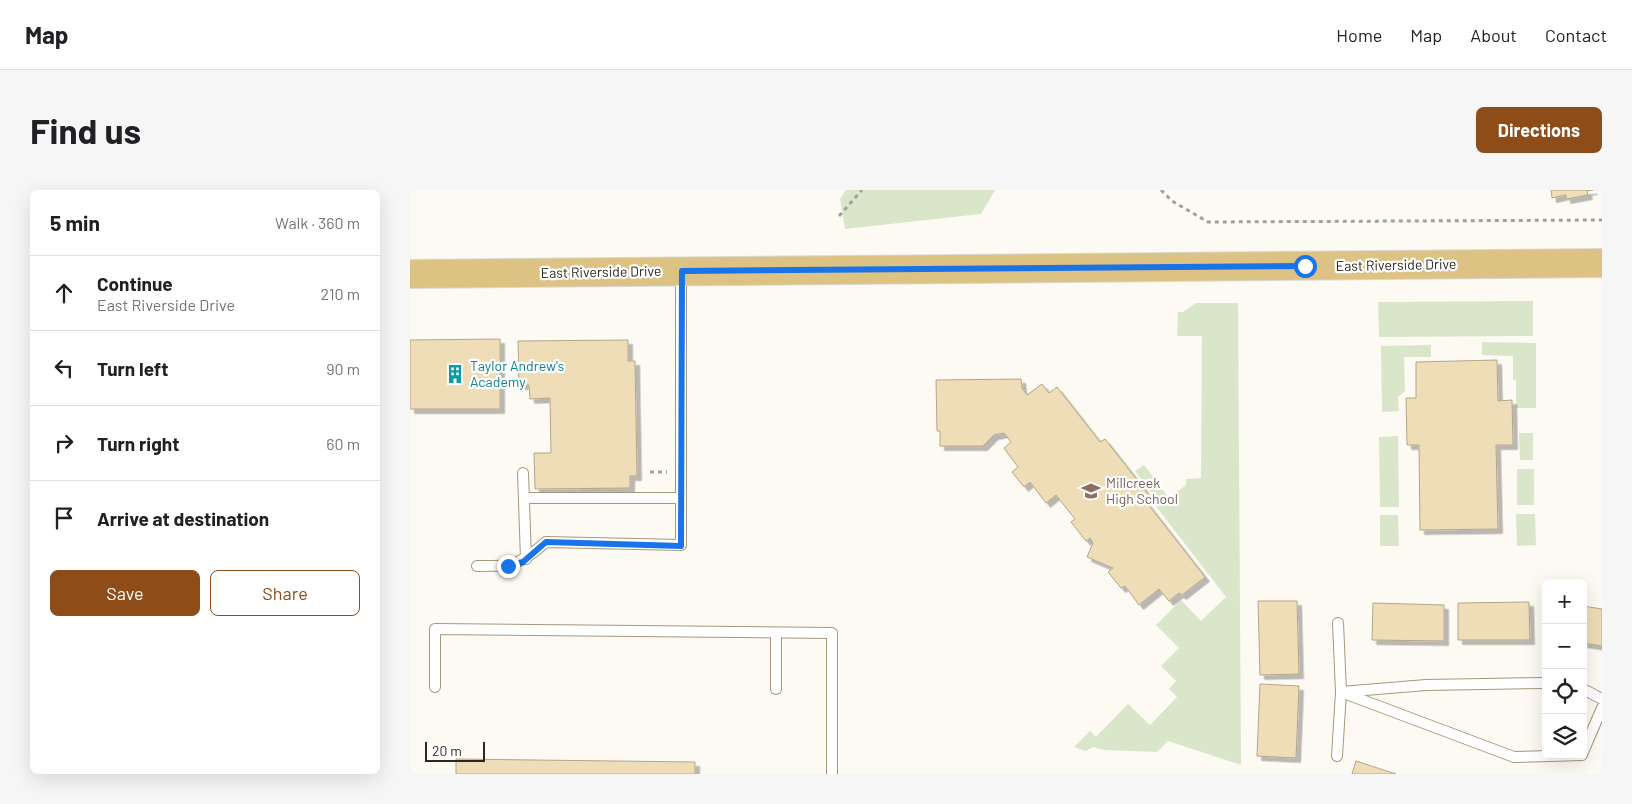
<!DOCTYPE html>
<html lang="en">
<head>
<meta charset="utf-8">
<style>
	:root { --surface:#fff; --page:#f6f6f6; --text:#202124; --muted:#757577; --line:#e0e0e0; --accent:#8e4c19 }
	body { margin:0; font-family:Barlow,sans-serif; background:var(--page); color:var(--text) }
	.controls { position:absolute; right:15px; bottom:15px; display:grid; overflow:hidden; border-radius:8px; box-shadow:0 5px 20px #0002 }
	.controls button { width:45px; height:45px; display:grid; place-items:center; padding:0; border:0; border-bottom:1px solid var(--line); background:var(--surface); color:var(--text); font:25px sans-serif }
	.scale { position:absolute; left:15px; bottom:12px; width:60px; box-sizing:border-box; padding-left:5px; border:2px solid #2d281c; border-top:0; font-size:14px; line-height:18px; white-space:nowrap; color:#2d281c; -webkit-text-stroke:4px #fff; paint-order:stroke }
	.stop { position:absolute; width:15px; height:15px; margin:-11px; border:4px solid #1a73e8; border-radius:50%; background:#fff }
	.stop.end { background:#1a73e8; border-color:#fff; box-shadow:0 1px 5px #0008 }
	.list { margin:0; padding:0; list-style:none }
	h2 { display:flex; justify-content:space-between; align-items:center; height:65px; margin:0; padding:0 20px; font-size:21px }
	h2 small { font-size:16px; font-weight:400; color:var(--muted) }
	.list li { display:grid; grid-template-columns:32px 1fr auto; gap:15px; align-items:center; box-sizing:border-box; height:75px; padding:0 20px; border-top:1px solid var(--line) }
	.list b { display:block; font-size:19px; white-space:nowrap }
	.list p { margin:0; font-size:16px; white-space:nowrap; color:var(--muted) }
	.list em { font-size:16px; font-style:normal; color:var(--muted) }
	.actions { display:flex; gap:10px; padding:15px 20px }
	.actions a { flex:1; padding:11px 0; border:1px solid var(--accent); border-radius:8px; text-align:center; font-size:18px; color:var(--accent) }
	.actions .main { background:var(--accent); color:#fff }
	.icon { flex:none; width:28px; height:28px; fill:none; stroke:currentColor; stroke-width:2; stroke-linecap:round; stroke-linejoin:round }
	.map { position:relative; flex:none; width:1192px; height:584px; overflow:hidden; border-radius:8px }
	header { display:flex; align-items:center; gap:30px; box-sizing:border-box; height:70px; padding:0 25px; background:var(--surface); border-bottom:1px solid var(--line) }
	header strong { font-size:24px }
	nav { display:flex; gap:28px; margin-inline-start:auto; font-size:18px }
	.intro { display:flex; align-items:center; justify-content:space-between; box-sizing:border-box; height:120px; padding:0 30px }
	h1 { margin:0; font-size:35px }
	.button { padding:12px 22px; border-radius:8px; background:var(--accent); color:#fff; font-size:18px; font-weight:700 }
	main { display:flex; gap:30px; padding:0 30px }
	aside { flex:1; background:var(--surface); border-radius:8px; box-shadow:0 5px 20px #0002 }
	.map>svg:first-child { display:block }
	.green { fill:#d9e6c9 }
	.building { fill:#eeddb7; stroke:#b4a688; filter:url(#shadow) }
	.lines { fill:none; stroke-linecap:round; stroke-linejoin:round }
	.lane-casing { stroke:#a6987a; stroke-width:12 }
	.primary-casing { stroke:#d9d8d6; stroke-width:30 }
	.path { stroke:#a4a097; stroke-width:3; stroke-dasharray:4 4; stroke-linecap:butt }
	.lane { stroke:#fff; stroke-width:10 }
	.primary { stroke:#ddc383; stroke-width:28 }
	.route { stroke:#1a73e8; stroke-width:6 }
	.labels { text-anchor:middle; stroke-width:4.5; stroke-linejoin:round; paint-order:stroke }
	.street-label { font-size:14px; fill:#2d281c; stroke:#fff }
	.culture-label { font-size:14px; fill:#0d838f; stroke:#fff; text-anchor:start }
	.education-label { font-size:14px; fill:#785e54; stroke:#fff; text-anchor:start }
</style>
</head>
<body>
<header>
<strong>Map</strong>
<nav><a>Home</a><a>Map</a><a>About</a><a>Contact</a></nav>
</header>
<div class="intro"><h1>Find us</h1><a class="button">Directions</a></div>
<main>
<aside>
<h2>5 min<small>Walk · 360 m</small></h2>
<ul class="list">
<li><svg class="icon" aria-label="ahead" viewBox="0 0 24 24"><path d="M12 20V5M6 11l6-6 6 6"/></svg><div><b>Continue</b><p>East Riverside Drive</p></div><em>210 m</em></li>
<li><svg class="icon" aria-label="left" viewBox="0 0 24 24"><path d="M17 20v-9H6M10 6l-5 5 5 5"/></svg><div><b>Turn left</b></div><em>90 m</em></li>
<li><svg class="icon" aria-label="right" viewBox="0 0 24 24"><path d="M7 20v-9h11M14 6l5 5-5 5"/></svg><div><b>Turn right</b></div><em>60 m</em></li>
<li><svg class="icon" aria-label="arrive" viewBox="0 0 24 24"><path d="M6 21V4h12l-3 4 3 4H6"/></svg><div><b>Arrive at destination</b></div></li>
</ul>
<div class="actions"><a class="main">Save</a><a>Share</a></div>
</aside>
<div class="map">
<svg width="1192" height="584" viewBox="0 0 1192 584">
	<defs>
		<filter id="shadow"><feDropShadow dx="4.5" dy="4.5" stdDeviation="0" flood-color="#0004"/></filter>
	</defs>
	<rect width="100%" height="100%" fill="#fdfaf3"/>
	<g class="green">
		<polygon points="436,0 585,0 571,24 435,39 430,9"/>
		<polygon points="1123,111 1123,146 969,147 968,112"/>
		<polygon points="786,113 828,113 831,575 758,551 747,562 694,560 683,557 676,561 664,557 680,541 686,547 718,514 740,535 767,507 759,499 766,491 751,476 769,458 746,435 771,410 791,431 816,407 741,310 744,306 725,281 734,275 759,308 776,295 776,289 791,288 792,146 767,146 768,122 773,122"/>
		<polygon points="1072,152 1126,153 1126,218 1106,218 1106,190 1103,190 1103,166 1072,165"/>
		<polygon points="1021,155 1021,167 994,167 995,201 988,207 989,221 972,222 971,156"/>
		<polygon points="1109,243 1123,243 1123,270 1110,270"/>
		<polygon points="988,246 989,317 970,317 969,247"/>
		<rect x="1107" y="279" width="17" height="36"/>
		<polygon points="1106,324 1125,324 1126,355 1107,356"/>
		<polygon points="970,325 988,325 989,356 970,356"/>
	</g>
	<g class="building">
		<polygon points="1141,0 1183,0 1177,1 1178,5 1156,9 1156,5 1142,8"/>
		<polygon points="90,149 90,219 0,219 0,150"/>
		<polygon points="218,150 218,171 225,171 227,286 220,286 220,298 125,299 124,263 141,263 140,208 120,209 119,195 109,195 108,151"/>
		<polygon points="1087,170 1088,211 1102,210 1103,255 1086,255 1088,339 1010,340 1009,255 997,255 996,208 1006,208 1006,172"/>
		<polygon points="611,189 612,198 617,205 632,194 639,203 647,197 690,252 695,249 739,305 734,309 795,387 772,405 769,403 759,411 749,399 729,415 715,396 711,398 698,382 703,378 677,367 683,353 680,348 676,351 661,332 665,329 646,305 636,313 620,292 614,297 602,282 608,277 594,258 601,252 594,243 584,245 573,256 530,256 530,241 527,241 526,190"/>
		<polygon points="848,411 887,411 889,484 850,485"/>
		<polygon points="1119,412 1120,450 1048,450 1048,413"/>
		<polygon points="963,413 1034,415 1034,451 962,450"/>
		<polygon points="1173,416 1192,419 1192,456 1173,453"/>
		<polygon points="850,494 889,496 886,568 847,566"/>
		<polygon points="46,569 285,572 285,584 46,584"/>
		<polygon points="946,571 986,584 942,584"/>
	</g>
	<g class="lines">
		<g class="lane-casing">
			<g id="lane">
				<polyline points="113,283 116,369"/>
				<polyline points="114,308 271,308"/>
				<path d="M67,376C104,376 108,376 136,352L271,355V82"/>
				<polyline points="928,433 931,502 1104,567 1172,565"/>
				<polyline points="25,497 25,439 422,443 422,584"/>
				<polyline points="366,499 366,443"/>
				<polyline points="1173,499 1192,509"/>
				<polyline points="1173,562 1192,518"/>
				<polyline points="927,566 931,502 1016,495 1136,493"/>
			</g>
		</g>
		<g class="primary-casing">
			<polyline id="primary" points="0,84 1192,73"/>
		</g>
		<g class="path">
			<polyline points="751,0 762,11 798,32 1192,30"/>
			<polyline points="429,26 452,0"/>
			<polyline points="240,282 257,282"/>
		</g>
		<use href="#lane" class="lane"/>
		<use href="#primary" class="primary"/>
	</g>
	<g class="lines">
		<polyline class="route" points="98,376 113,372 136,352 271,356 272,81 895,76"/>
	</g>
	<defs>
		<g id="building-bare" transform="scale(1.5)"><path d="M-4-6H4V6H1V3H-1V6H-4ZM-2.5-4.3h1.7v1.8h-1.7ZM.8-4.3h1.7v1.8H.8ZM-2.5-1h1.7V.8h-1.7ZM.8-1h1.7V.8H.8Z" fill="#0f9aa8" stroke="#fff" stroke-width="2.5" paint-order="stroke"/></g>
		<g id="school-bare" transform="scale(1.5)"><path d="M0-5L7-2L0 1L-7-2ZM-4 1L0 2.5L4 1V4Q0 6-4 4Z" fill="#8d6e63" stroke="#fff" stroke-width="2.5" paint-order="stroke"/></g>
	</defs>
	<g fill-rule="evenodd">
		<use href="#building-bare" x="45" y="184"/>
		<use href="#school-bare" x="681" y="301"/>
	</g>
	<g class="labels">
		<g class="street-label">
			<text transform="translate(986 75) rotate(-1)" y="5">East Riverside Drive</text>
			<text transform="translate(191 82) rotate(-1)" y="5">East Riverside Drive</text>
		</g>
		<g class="culture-label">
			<text x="60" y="181">Taylor Andrew's<tspan x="60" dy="16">Academy</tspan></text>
		</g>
		<g class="education-label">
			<text x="696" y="298">Millcreek<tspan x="696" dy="16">High School</tspan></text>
		</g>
	</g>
</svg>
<div class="controls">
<button>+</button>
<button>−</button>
<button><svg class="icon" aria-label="locate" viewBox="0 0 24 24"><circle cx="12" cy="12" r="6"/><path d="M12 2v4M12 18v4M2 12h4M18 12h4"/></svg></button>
<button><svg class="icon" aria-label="layers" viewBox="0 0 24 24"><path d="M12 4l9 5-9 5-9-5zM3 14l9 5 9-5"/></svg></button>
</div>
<div class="scale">20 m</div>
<div class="stop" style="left:895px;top:76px"></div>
<div class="stop end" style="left:98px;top:376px"></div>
</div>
</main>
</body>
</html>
